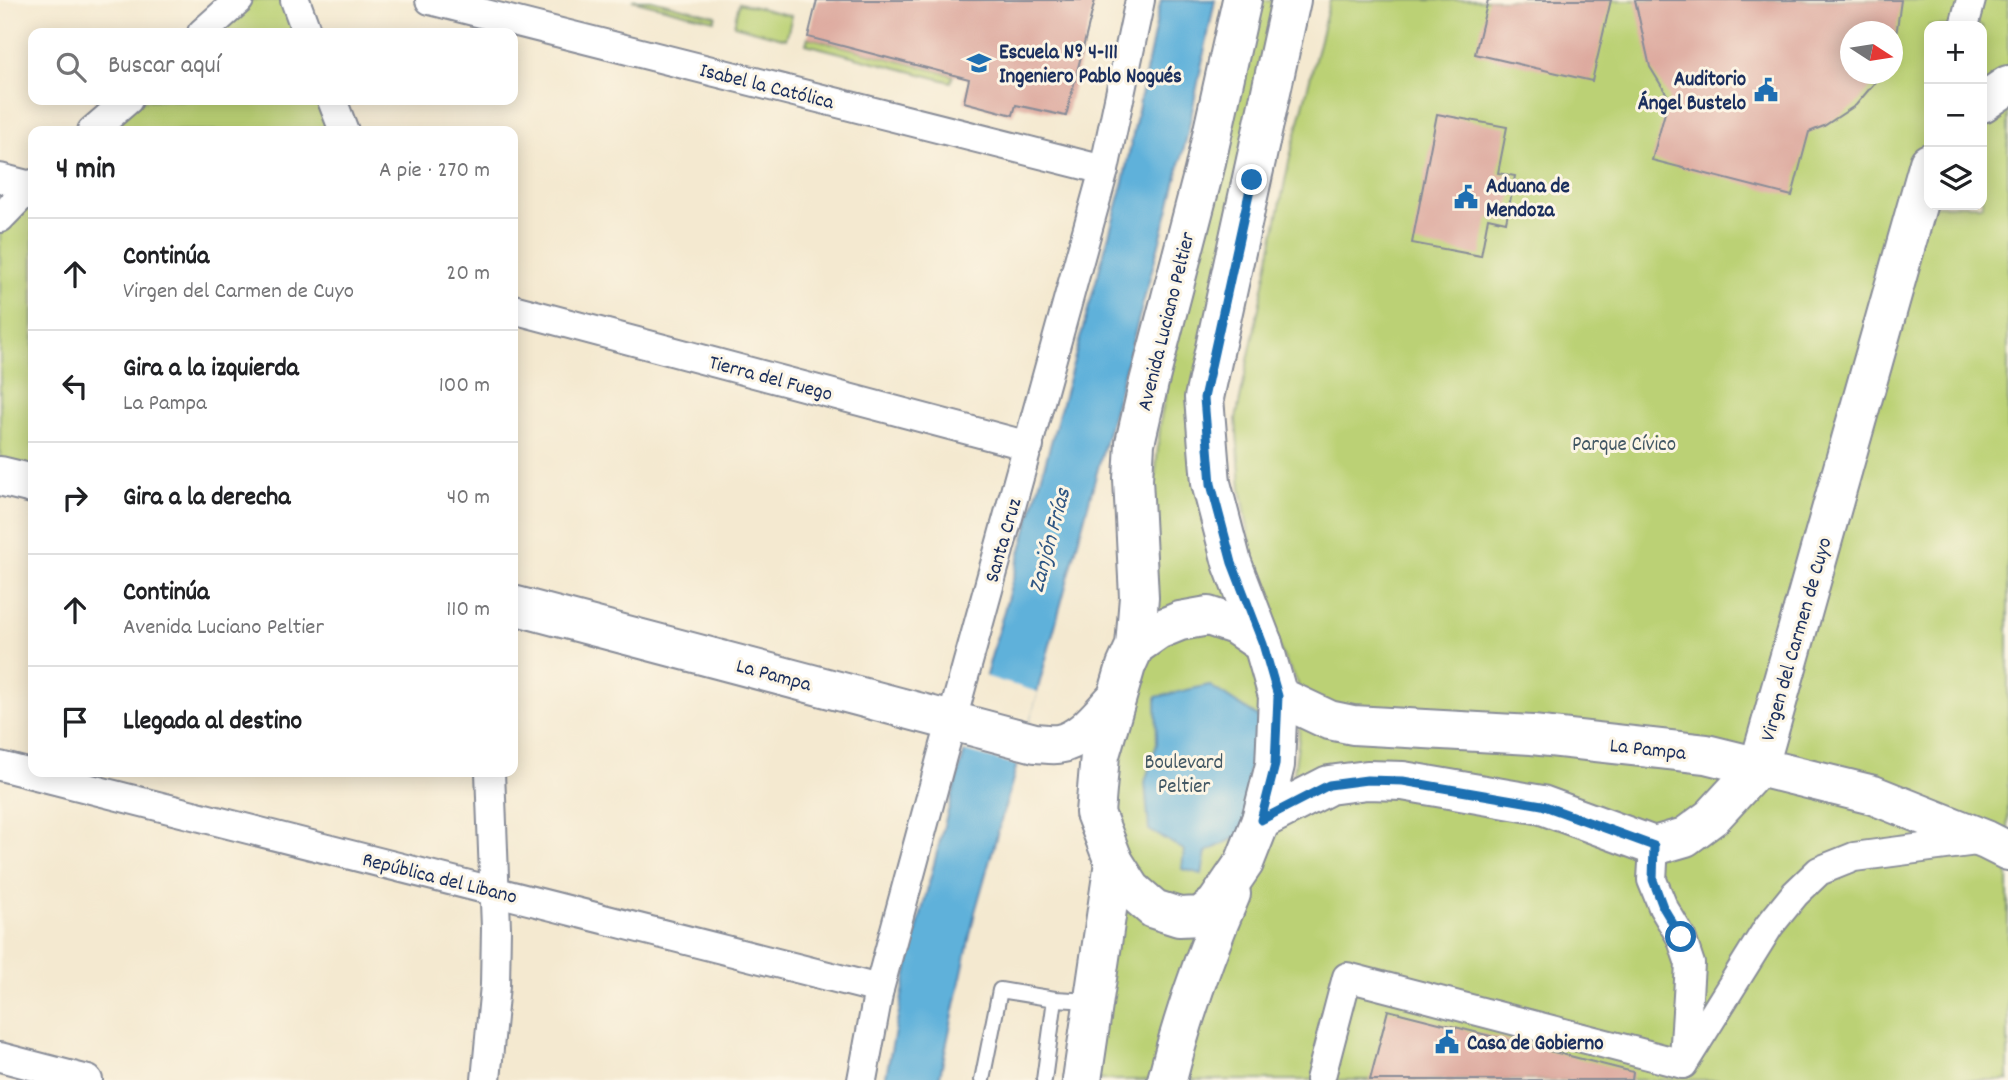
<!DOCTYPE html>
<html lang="es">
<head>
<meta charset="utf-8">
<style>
	:root { --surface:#fff; --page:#f2f2f2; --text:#202124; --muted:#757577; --line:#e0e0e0 }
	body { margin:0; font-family:Dekko,sans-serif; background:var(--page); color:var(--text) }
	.controls { position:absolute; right:21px; top:21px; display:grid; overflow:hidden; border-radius:14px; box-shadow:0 4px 18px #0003 }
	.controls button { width:63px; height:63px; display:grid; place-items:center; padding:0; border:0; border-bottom:2px solid var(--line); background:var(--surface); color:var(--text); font:35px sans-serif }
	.compass { position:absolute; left:1840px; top:21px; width:63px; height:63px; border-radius:50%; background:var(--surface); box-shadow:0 4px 18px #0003; rotate:102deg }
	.stop { position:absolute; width:21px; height:21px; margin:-16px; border:5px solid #1f6fb2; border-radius:50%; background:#fff }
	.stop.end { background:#1f6fb2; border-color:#fff; box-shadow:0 2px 7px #0008 }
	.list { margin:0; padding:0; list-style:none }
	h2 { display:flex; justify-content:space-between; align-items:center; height:91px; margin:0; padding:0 28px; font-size:30px }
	h2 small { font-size:23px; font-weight:400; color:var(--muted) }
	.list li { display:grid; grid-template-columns:46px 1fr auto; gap:21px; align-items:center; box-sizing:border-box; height:112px; padding:0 28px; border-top:2px solid var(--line) }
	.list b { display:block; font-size:26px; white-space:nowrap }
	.list p { margin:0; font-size:23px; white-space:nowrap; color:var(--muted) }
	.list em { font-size:23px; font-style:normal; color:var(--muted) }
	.icon { flex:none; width:38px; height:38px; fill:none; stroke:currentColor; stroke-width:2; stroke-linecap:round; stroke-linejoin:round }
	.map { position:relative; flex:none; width:2008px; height:1080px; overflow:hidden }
	.search { position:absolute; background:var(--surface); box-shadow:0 4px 18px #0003; left:28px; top:28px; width:490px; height:77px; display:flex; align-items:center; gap:18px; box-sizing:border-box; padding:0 24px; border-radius:14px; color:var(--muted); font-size:26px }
	.panel { position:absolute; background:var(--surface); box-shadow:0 4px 18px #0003; left:28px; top:126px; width:490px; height:651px; border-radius:14px }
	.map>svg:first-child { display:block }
	.green { fill:#bbd175; stroke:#6b806a; stroke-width:2; fill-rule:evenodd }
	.water { fill:#5eb1da; stroke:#3c709c; stroke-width:2 }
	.pier { fill:#f4e9d0 }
	.building { fill:#dda99e }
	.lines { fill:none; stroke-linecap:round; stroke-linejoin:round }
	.lane-casing { stroke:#888c97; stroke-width:18 }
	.street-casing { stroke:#888c97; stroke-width:32 }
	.secondary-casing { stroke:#888c97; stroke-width:42 }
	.lane { stroke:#fff; stroke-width:14 }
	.street { stroke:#fff; stroke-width:28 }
	.secondary { stroke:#fff; stroke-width:38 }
	.route { stroke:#1f6fb2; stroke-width:9 }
	.labels { text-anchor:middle; stroke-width:6; stroke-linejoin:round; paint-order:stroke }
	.poi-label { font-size:21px; font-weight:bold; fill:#1b2f5e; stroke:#fcf5e5; text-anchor:start }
	.street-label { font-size:21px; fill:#1b2f5e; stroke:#fcf5e5 }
	.park-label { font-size:21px; fill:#435864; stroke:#fcf5e5 }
	.water-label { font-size:23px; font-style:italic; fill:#2f5683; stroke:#fcf5e5 }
</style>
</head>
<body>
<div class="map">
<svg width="2008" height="1080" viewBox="0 0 2008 1080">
	<rect width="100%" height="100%" fill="#fcf5e5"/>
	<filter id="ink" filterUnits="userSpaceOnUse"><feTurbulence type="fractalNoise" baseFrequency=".0143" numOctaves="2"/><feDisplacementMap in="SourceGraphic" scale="14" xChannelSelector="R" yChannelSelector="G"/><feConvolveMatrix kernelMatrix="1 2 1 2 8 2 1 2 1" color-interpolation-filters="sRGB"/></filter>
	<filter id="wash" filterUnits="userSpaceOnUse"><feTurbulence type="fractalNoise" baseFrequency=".00686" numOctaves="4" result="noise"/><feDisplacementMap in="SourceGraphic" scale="28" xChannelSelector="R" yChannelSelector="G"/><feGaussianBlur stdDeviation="1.57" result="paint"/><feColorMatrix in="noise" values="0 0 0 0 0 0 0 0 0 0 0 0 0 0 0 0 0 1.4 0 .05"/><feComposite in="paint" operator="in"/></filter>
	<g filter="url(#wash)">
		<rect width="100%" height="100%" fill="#f4e9d0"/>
		<g class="green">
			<polygon points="250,0 287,0 299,33 212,33"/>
			<polygon points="632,0 651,0 716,16 714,20"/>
			<polygon points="1248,0 1285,0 1196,399 1261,660 1270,764 1161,1080 1098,1080 1099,813 1139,649 1161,416"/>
			<path d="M1330,0H2008V1080H1180L1191,1036L1293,779L1299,737L1298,684L1281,653L1254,565L1241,488L1236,419L1290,157ZM1929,26H1982V205H1929ZM1850,32H1892V74H1850Z"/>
			<polygon points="739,3 792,16 786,39 734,25"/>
			<polygon points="808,37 953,75 951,82 806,44"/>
			<polygon points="137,100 324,100 336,131 102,131"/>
			<polygon points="33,192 33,478 0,470 0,227"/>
		</g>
		<g class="water">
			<polygon points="1161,0 1215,0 1187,136 1171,200 1024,740 975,912 939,1080 885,1080 911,953 943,829 1121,192"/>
			<polygon points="1209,685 1267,723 1248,773 1248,803 1243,834 1206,852 1202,874 1182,869 1184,850 1149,830 1145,782 1157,743 1156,697"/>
		</g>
		<polygon class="pier" points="984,676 1038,692 1017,765 963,751"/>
		<g id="blocks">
			<g class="building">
				<polygon points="817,0 1095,0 1066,116 1016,105 1013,115 964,102 969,79 808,37"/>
				<polygon points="1488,0 1611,0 1592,81 1475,54"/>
				<polygon points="1635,0 1901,0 1895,43 1893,50 1893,32 1851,32 1851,74 1882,74 1856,105 1824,126 1809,132 1792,196 1652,160 1669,98 1650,67"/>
				<polygon points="1437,114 1507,127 1498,173 1515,176 1506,222 1488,218 1481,256 1412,243"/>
				<polygon points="1388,1010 1633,1072 1632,1080 1370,1080"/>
			</g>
		</g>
	</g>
	<g filter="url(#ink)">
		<use href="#blocks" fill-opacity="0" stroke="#888c97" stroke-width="2"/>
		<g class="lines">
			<g class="lane-casing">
				<g id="lane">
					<polyline points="982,1080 1000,990 1055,999 1091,1001"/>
					<polyline points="1044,1080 1055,999"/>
				</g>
			</g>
			<g class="street-casing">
				<g id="street">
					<polyline points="295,0 307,33"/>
					<polyline points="430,0 1104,170"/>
					<polyline points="1964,26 1971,0"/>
					<polyline points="202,33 239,0"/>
					<polyline points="332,100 344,131"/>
					<polyline points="92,131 128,100"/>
					<polyline points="0,178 31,186"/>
					<polyline points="0,218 33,184"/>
					<polyline points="513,309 1029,446"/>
					<polyline points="0,766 879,989"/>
					<polyline points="1654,846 1652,880 1663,907 1681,937 1690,964 1684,1059"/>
					<polyline points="0,1057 88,1080"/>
					<polyline points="1683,1064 1769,926 1795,894 1819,871 1854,857 1984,840"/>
					<polyline points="486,1080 495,985 496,928 490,772"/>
					<polyline points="862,1080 879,989 942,756 1104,170 1140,0"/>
					<polyline points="1320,1080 1347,977 1683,1064"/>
				</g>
			</g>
			<g class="secondary-casing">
				<g id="secondary">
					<polyline points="1982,103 2008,85"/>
					<polyline points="0,476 33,484"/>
					<path d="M513,605L1035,743C1042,743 1051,745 1058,744C1081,741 1100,715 1115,699"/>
					<polygon points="1208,616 1235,625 1263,644 1278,696 1275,765 1261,820 1244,863 1216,904 1201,916 1179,917 1154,909 1132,890 1114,862 1095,813 1100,755 1126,666 1135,646 1158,630 1180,621"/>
					<polyline points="1263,644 1232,563 1211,483 1204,398 1291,0"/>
					<polyline points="1135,646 1139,597 1133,479 1135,443 1149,382 1204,171 1242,0"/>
					<polyline points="1278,696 1329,720 1353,725 1532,735 1706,754 1873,795 1986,840 2008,851"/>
					<polyline points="1261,820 1329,785 1367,780 1403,781 1542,805 1654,846 1685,837 1712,817 1759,766 1929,163"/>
					<polyline points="1082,1080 1114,862"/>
					<path d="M1167,1080C1183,1016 1205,954 1231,894"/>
				</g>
			</g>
			<use href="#lane" class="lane"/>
			<use href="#street" class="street"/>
			<use href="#secondary" class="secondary"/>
		</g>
	</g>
	<g class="lines" filter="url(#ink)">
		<polyline class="route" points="1252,180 1204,398 1211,484 1232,563 1263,644 1278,696 1275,765 1261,820 1329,785 1367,780 1403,781 1542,805 1654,846 1653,880 1663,907 1681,937"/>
	</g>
	<defs>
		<g id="school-bare" transform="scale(1.89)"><path d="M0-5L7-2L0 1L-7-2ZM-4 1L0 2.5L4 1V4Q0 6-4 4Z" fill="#1f6fb2" stroke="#fcf5e5" stroke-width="2.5" paint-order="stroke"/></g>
		<g id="civic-bare" transform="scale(1.89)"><path d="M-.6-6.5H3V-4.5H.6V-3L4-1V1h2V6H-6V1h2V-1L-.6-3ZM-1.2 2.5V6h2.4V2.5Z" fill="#1f6fb2" stroke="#fcf5e5" stroke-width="2.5" paint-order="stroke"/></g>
	</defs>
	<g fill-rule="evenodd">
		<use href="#school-bare" x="979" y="63"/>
		<use href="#civic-bare" x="1766" y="90"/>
		<use href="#civic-bare" x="1466" y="197"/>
		<use href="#civic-bare" x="1447" y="1042"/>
	</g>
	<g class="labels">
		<g class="poi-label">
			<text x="999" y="58">Escuela Nº 4-111<tspan x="999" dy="24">Ingeniero Pablo Nogués</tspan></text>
			<text x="1746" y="85" text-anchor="end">Auditorio<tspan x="1746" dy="24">Ángel Bustelo</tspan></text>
			<text x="1486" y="192">Aduana de<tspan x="1486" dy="24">Mendoza</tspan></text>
			<text x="1467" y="1049">Casa de Gobierno</text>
		</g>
		<g class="street-label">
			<text transform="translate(767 85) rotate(14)" y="7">Isabel la Católica</text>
			<text transform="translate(1165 321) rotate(-76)" y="7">Avenida Luciano Peltier</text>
			<text transform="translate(771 377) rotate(15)" y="7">Tierra del Fuego</text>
			<text transform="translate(1002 540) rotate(-74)" y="7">Santa Cruz</text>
			<text transform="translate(1795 639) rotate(-74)" y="7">Virgen del Carmen de Cuyo</text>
			<text transform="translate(774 674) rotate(15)" y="7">La Pampa</text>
			<text transform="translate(1648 748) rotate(6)" y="7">La Pampa</text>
			<text transform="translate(440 877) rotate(14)" y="7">República del Libano</text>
		</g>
		<g class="park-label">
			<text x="1624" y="450">Parque Cívico</text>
			<text x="1184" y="768">Boulevard<tspan x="1184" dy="24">Peltier</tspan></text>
		</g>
		<g class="water-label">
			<text transform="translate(1048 540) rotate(-75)" y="8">Zanjón Frías</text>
		</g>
	</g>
</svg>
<div class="controls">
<button>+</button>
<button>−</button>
<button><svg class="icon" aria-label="layers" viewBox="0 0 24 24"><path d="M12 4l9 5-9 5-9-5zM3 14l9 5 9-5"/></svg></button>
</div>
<svg class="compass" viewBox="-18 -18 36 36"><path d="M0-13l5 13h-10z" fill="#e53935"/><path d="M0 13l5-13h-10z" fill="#757577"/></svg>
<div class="stop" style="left:1681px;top:937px"></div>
<div class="stop end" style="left:1252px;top:180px"></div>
<div class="search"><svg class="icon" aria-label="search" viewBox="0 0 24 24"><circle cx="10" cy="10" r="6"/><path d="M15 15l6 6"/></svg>Buscar aquí</div>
<section class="panel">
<h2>4 min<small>A pie · 270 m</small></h2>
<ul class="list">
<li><svg class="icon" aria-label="ahead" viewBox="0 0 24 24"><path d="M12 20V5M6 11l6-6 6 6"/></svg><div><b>Continúa</b><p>Virgen del Carmen de Cuyo</p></div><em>20 m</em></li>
<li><svg class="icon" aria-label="left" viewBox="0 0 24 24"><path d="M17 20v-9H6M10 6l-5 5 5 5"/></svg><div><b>Gira a la izquierda</b><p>La Pampa</p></div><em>100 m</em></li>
<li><svg class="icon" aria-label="right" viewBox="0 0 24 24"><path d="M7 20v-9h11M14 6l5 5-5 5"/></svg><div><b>Gira a la derecha</b></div><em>40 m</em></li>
<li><svg class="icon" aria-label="ahead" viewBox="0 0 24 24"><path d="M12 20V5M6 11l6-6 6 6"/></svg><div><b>Continúa</b><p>Avenida Luciano Peltier</p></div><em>110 m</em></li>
<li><svg class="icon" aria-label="arrive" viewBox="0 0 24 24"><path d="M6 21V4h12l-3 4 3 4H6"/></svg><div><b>Llegada al destino</b></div></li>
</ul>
</section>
</div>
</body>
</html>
